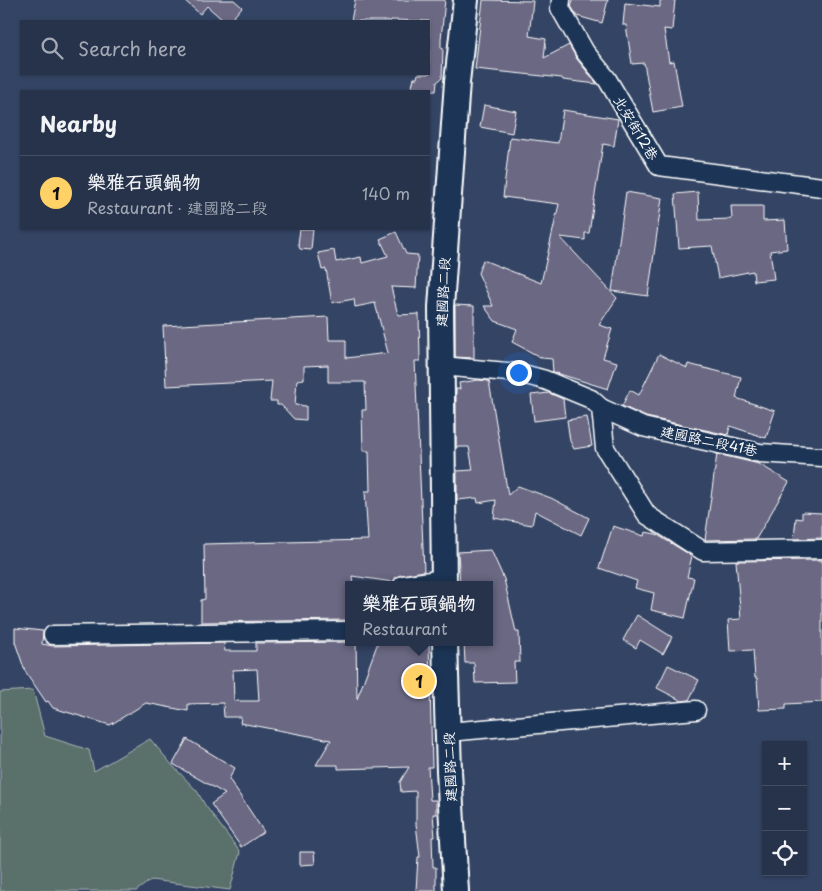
<!DOCTYPE html>
<html lang="en">
<head>
<meta charset="utf-8">
<style>
	:root { --surface:#27334b; --page:#333f55; --text:#f1f3f6; --muted:#a4aab5; --line:#434e63; --accent:#ffd166 }
	body { margin:0; font-family:"Playpen Sans","LXGW WenKai TC",sans-serif; background:var(--page); color:var(--text) }
	.controls { position:absolute; right:15px; bottom:15px; display:grid; overflow:hidden; border-radius:0px; box-shadow:0 1px 4px #0004 }
	.controls button { width:45px; height:45px; display:grid; place-items:center; padding:0; border:0; border-bottom:1px solid var(--line); background:var(--surface); color:var(--text); font:25px sans-serif }
	.you { position:absolute; left:518px; top:372px; width:18px; height:18px; margin:-12px; border:4px solid #fff; border-radius:50%; background:#1a73e8; box-shadow:0 0 0 8px #1a73e833 }
	.badge { display:grid; place-items:center; width:32px; height:32px; border-radius:50%; background:var(--accent); color:#111; font-size:16px; font-weight:700 }
	.pin { position:absolute; translate:-50% -50%; border:2px solid #fff; box-shadow:0 1px 5px #0006 }
	.popup { position:absolute; left:345px; top:581px; width:148px; height:65px; box-sizing:border-box; display:grid; place-content:center; border-radius:0px; background:var(--surface); filter:drop-shadow(0 1px 4px #0005); font-size:16px; white-space:nowrap; color:var(--muted) }
	.popup b { font-size:19px; color:var(--text) }
	.popup::after { content:''; position:absolute; left:50%; top:100%; margin-left:-10px; border:10px solid transparent; border-top-color:var(--surface) }
	.list { margin:0; padding:0; list-style:none }
	h2 { display:flex; justify-content:space-between; align-items:center; height:65px; margin:0; padding:0 20px; font-size:21px }
	h2 small { font-size:16px; font-weight:400; color:var(--muted) }
	.list li { display:grid; grid-template-columns:32px 1fr auto; gap:15px; align-items:center; box-sizing:border-box; height:75px; padding:0 20px; border-top:1px solid var(--line) }
	.list b { display:block; font-size:19px; white-space:nowrap }
	.list p { margin:0; font-size:16px; white-space:nowrap; color:var(--muted) }
	.list em { font-size:16px; font-style:normal; color:var(--muted) }
	.icon { flex:none; width:28px; height:28px; fill:none; stroke:currentColor; stroke-width:2; stroke-linecap:round; stroke-linejoin:round }
	.map { position:relative; flex:none; width:822px; height:891px; overflow:hidden }
	.search { position:absolute; background:var(--surface); box-shadow:0 1px 4px #0004; left:20px; top:20px; width:410px; height:55px; display:flex; align-items:center; gap:12px; box-sizing:border-box; padding:0 18px; border-radius:0px; color:var(--muted); font-size:19px }
	.panel { position:absolute; background:var(--surface); box-shadow:0 1px 4px #0004; left:20px; top:90px; width:410px; height:140px; border-radius:0px }
	.map>svg:first-child { display:block }
	.green { fill:#5a6f6b; stroke:#acb7b5 }
	.building { fill:#6b6783; stroke:#fff; fill-rule:evenodd }
	.lines { fill:none; stroke-linecap:round; stroke-linejoin:round }
	.street-casing { stroke:#fff; stroke-width:21 }
	.secondary-casing { stroke:#fff; stroke-width:28 }
	.street { stroke:#1d3557; stroke-width:18 }
	.secondary { stroke:#1d3557; stroke-width:24 }
	.labels { text-anchor:middle; stroke-width:4.5; stroke-linejoin:round; paint-order:stroke }
	.street-label { font-size:14px; fill:#fff; stroke:#1d3557 }
</style>
</head>
<body>
<div class="map">
<svg width="822" height="891" viewBox="0 0 822 891">
	<rect width="100%" height="100%" fill="#344464"/>
	<filter id="ink" filterUnits="userSpaceOnUse"><feTurbulence type="fractalNoise" baseFrequency=".02" numOctaves="2"/><feDisplacementMap in="SourceGraphic" scale="10" xChannelSelector="R" yChannelSelector="G"/><feConvolveMatrix kernelMatrix="1 2 1 2 8 2 1 2 1" color-interpolation-filters="sRGB"/></filter>
	<g filter="url(#ink)">
		<polygon class="green" points="33,690 45,736 89,750 94,771 150,739 172,765 197,791 205,805 240,852 230,890 151,880 136,891 0,891 0,692"/>
		<g class="building">
			<polygon points="184,0 234,0 242,7 230,21 224,21 207,6 200,14"/>
			<polygon points="355,0 445,0 441,39 441,48 443,48 442,78 437,82 436,91 411,91 414,78 417,78 418,74 429,74 429,21 391,20 391,21 351,21"/>
			<polygon points="483,0 533,1 529,36 546,39 544,58 569,45 577,59 597,84 563,80 562,78 475,69"/>
			<polygon points="573,0 608,0 602,23 577,16 571,6"/>
			<polygon points="660,0 675,0 672,30 664,29 669,62 674,61 682,107 653,112 644,63 632,64 626,25 623,25 625,3 660,7"/>
			<polygon points="484,105 516,111 512,133 480,127"/>
			<polygon points="563,110 618,119 614,146 603,144 589,233 585,233 585,240 560,237 617,298 599,325 612,329 603,358 617,362 608,389 553,372 552,359 542,358 512,342 517,329 495,321 484,306 493,306 478,273 483,260 541,283 559,204 503,197 510,137 558,143"/>
			<polygon points="626,192 662,198 648,296 612,291"/>
			<polygon points="698,192 699,220 732,219 731,206 763,206 763,221 785,220 787,249 770,251 774,279 754,281 753,271 718,278 712,246 679,248 675,194"/>
			<polygon points="300,229 313,229 311,250 300,249 298,244"/>
			<polygon points="396,232 406,254 418,255 416,288 391,287 398,315 419,314 420,361 415,361 424,571 401,575 396,577 393,582 352,576 353,585 349,585 349,620 201,622 201,600 205,599 204,544 368,540 365,491 370,491 369,451 363,451 362,410 366,410 365,382 328,382 328,365 304,366 304,379 297,380 295,405 306,406 306,420 294,419 281,405 277,405 277,401 270,401 272,381 166,386 163,326 328,317 329,340 346,340 346,358 388,353 375,303 355,307 354,299 332,303 326,269 322,270 318,253 334,250 336,262 361,257 362,263 388,256 380,239"/>
			<polygon points="455,305 474,306 474,358 455,357"/>
			<polygon points="659,354 687,368 688,364 741,377 736,398 775,411 766,438 730,426 728,435 646,417 622,406 630,390 639,395"/>
			<polygon points="478,380 489,381 508,495 518,486 551,498 589,518 581,535 535,511 532,525 494,518 496,500 478,503 477,498 457,500 457,471 473,470 469,447 456,447 456,389 460,389 459,383"/>
			<polygon points="549,393 563,399 565,417 534,421 531,395"/>
			<polygon points="587,417 592,446 574,449 570,441 567,420"/>
			<polygon points="717,454 759,464 789,482 756,539 705,540"/>
			<polygon points="802,512 822,513 822,538 794,539 796,518 802,519"/>
			<polygon points="613,526 644,536 645,532 656,534 692,556 687,577 694,578 685,618 651,610 654,593 635,588 637,581 599,568"/>
			<polygon points="491,550 504,579 516,632 519,632 520,662 514,662 515,682 475,683 474,663 465,663 464,642 489,642 489,585 460,585 458,552"/>
			<polygon points="822,560 822,702 786,704 786,709 759,710 757,678 755,678 753,650 730,651 728,620 741,619 736,561"/>
			<polygon points="637,615 672,637 663,654 640,640 636,648 623,640"/>
			<path d="M15,628L43,631L42,644L53,646L224,643L225,651H256V643L356,642L357,699L378,642H429L432,767H428L430,800H436V814H433L435,837H432L433,867H436V891H416L418,857H420L416,824V791L401,792L400,782L409,767L338,769V765H316L331,740L240,723L241,717H224L223,703L188,704V711L146,703L110,725L53,708L48,701L46,702L25,671L15,642ZM257,669L259,701H234L233,670Z"/>
			<polygon points="668,665 699,680 689,700 682,701 657,688"/>
			<polygon points="187,739 235,768 229,779 264,832 241,847 211,804 225,794 173,764"/>
			<polygon points="300,852 314,852 315,864 300,865"/>
		</g>
		<g class="lines">
			<g class="street-casing">
				<g id="street">
					<polyline points="561,0 560,8 585,52 607,79 659,166 822,187"/>
					<polyline points="441,366 519,373 545,380 591,399 601,408 643,427 656,430 760,453 822,457"/>
					<polyline points="601,408 605,448 647,515 703,551 822,549"/>
					<polyline points="403,585 444,579"/>
					<polyline points="53,635 349,631"/>
					<polyline points="448,732 696,710"/>
				</g>
			</g>
			<g class="secondary-casing">
				<g id="secondary">
					<polyline points="444,585 441,307 457,82 466,0"/>
					<polyline points="445,642 449,771 456,891"/>
				</g>
			</g>
			<use href="#street" class="street"/>
			<use href="#secondary" class="secondary"/>
		</g>
	</g>
	<g class="labels">
		<g class="street-label">
			<text transform="translate(636 128) rotate(59)" y="5">北安街12巷</text>
			<text transform="translate(443 292) rotate(-87)" y="5">建國路二段</text>
			<text transform="translate(709 441) rotate(12)" y="5">建國路二段41巷</text>
			<text transform="translate(450 767) rotate(-92)" y="5">建國路二段</text>
		</g>
	</g>
</svg>
<div class="controls">
<button>+</button>
<button>−</button>
<button><svg class="icon" aria-label="locate" viewBox="0 0 24 24"><circle cx="12" cy="12" r="6"/><path d="M12 2v4M12 18v4M2 12h4M18 12h4"/></svg></button>
</div>
<div class="you"></div>
<div class="pin badge" style="left:419px;top:681px">1</div>
<div class="popup"><b>樂雅石頭鍋物</b>Restaurant</div>
<div class="search"><svg class="icon" aria-label="search" viewBox="0 0 24 24"><circle cx="10" cy="10" r="6"/><path d="M15 15l6 6"/></svg>Search here</div>
<section class="panel">
<h2>Nearby<small></small></h2>
<ul class="list">
<li><span class="badge">1</span><div><b>樂雅石頭鍋物</b><p>Restaurant · 建國路二段</p></div><em>140 m</em></li>
</ul>
</section>
</div>
</body>
</html>
